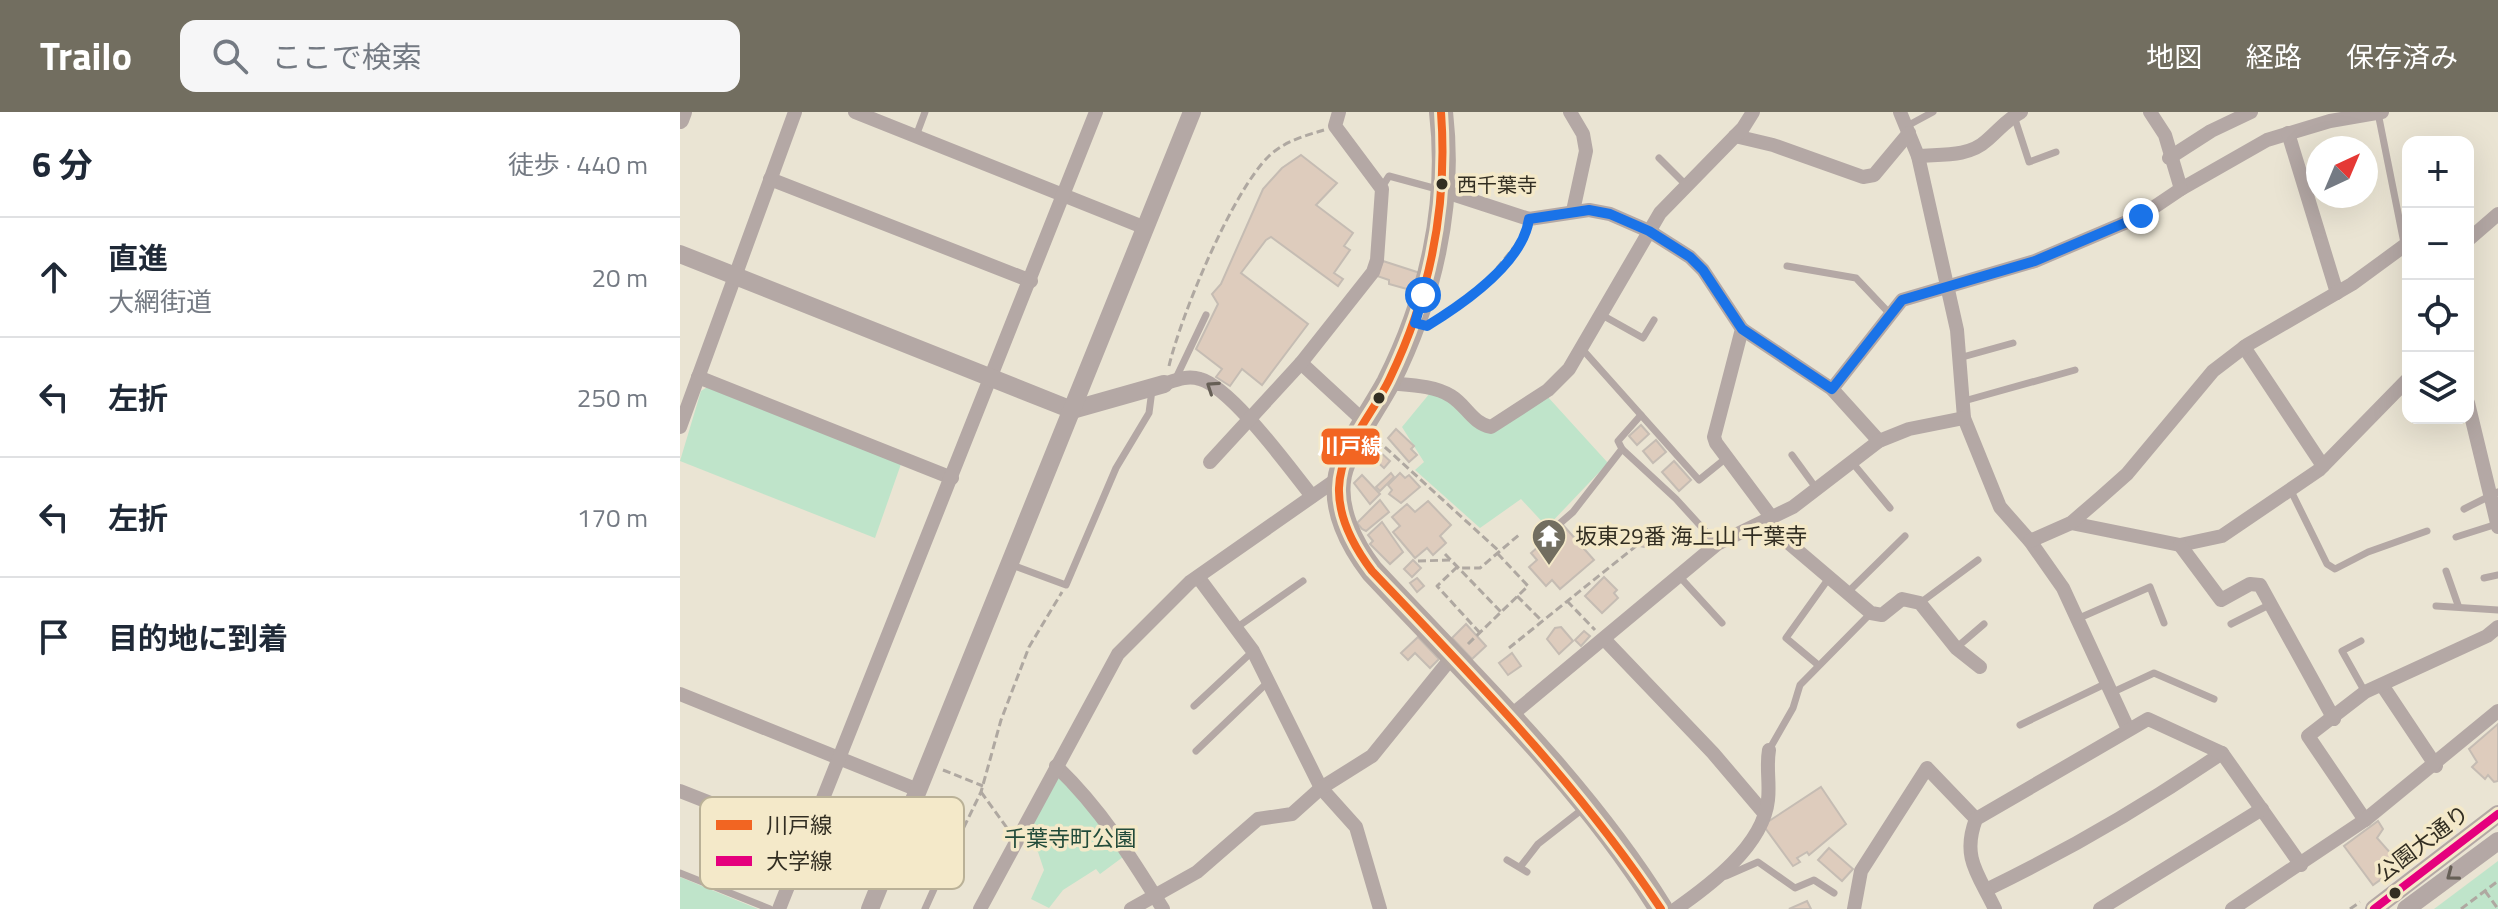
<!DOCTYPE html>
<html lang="ja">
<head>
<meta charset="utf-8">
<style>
	:root { --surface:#fff; --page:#f6f6f7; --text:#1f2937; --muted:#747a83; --line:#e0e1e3; --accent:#726e60 }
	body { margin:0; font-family:"Titillium Web","Noto Sans JP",sans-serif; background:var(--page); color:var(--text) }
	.controls { position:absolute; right:24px; top:24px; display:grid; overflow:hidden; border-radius:16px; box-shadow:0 8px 32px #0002 }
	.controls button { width:72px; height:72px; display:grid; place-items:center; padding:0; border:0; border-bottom:2px solid var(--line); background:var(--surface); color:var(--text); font:40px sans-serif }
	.compass { position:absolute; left:1626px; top:24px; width:72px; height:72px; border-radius:50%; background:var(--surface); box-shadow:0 8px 32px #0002; rotate:44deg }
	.stop { position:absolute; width:24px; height:24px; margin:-18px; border:6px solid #1a73e8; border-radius:50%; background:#fff }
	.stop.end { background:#1a73e8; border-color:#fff; box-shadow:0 2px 8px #0008 }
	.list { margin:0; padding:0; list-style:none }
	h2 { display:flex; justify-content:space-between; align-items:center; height:104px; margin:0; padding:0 32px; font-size:34px }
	h2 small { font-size:26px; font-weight:400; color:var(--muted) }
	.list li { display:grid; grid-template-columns:52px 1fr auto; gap:24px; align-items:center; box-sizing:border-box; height:120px; padding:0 32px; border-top:2px solid var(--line) }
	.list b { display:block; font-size:30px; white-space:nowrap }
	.list p { margin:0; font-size:26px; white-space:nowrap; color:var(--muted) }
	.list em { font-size:26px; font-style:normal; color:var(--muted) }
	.icon { flex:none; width:44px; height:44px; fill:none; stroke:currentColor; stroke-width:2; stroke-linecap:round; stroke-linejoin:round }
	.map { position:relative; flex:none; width:1818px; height:797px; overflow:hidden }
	header { display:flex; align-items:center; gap:48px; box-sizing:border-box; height:112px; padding:0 40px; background:var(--accent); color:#fff }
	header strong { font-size:38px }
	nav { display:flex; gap:44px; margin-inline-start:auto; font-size:28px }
	.search { width:560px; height:72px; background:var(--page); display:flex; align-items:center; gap:20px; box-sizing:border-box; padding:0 28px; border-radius:16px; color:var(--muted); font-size:30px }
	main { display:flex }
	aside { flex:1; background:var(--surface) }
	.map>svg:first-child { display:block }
	.green { fill:#bfe4ca }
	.building { fill:#deccbd; stroke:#c5bcb3; stroke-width:2 }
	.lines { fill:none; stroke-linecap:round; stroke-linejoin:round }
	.path { stroke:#afa8a1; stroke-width:3; stroke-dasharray:8 4; stroke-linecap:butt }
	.service { stroke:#b4a8a5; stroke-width:7 }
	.minor { stroke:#b4a8a5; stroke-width:14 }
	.tertiary { stroke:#b4a8a5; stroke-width:18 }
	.primary { stroke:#b4a8a3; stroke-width:24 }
	.bus-1-casing { stroke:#f4e9c9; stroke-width:14 }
	.bus-2-casing { stroke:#f4e9c9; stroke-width:14 }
	.bus-1 { stroke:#f26522; stroke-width:8 }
	.bus-2 { stroke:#e5007d; stroke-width:8 }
	.oneway { stroke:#665f56 }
	.route { stroke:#1a73e8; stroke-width:10 }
	.bus-dot { fill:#322e22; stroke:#f4e9c9; stroke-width:3 }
	.labels { text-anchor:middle; stroke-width:7; stroke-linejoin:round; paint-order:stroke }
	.bus-label { font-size:20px; fill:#322e22; stroke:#f4e9c9; text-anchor:start }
	.poi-label { font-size:22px; fill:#322e22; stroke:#f4e9c9; text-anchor:start }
	.park-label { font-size:22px; fill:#224b3a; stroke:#f4e9c9 }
	.street-label { font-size:22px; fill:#322e22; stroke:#f4e9c9 }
	.key { fill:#f4e9c9; stroke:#bab197; stroke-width:2 }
	.key-label { font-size:22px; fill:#322e22 }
	.line-badge { stroke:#f4e9c9; stroke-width:3 }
	.badge-label { font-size:22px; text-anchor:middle; font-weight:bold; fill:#fff }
</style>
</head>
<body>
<header>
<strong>Trailo</strong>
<div class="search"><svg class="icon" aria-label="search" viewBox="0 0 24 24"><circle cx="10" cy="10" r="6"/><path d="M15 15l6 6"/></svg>ここで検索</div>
<nav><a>地図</a><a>経路</a><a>保存済み</a></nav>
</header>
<main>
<aside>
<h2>6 分<small>徒歩 · 440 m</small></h2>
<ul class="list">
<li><svg class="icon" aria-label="ahead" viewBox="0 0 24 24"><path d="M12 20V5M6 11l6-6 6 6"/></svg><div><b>直進</b><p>大網街道</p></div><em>20 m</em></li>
<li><svg class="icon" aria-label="left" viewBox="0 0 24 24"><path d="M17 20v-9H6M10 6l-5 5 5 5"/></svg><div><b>左折</b></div><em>250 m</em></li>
<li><svg class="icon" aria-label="left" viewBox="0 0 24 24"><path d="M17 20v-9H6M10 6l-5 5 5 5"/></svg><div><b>左折</b></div><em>170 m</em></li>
<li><svg class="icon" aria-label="arrive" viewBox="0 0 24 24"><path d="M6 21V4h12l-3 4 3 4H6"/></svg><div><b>目的地に到着</b></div></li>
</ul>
</aside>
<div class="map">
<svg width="1818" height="797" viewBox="0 0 1818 797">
	<rect width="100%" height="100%" fill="#eae4d3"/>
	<g class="green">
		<polygon points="29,274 221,352 195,426 0,349 21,279"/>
		<polygon points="750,281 768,287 800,318 867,284 928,351 867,415 841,387 800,416 735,358 744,350 722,315"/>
		<polygon points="380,663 403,685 443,745 420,762 416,757 383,778 369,796 351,787 364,758 358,740 343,730"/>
		<polygon points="1818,749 1818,797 1754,797"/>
		<polygon points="0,765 78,797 0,797"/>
	</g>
	<g class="building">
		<polygon points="621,43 657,71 636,93 673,121 664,134 670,138 654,161 663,167 658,174 591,125 586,128 561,161 628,212 582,273 562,257 550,274 536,265 542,257 516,237 538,192 532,182 541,172 583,77 602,56"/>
		<polygon points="703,149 740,161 734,179 709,172 709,168 697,164"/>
		<polygon points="961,313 969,322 957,333 949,324"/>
		<polygon points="716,317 734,334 731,337 737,343 729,350 708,326"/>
		<polygon points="976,328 986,340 973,351 963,339"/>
		<polygon points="690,330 699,339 690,348 684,344"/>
		<polygon points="699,339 710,349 704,356 693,346"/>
		<polygon points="994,349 1011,368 999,379 982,360"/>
		<polygon points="711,361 714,365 700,379 696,375"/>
		<polygon points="720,361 725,366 729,363 740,375 721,391 709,382 712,378 708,373"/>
		<polygon points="682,363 700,382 690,392 674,371"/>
		<polygon points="700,388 709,400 686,419 682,417 677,411"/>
		<polygon points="748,389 771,413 760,424 766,431 753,443 747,436 735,446 713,420 720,414 712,405 727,392 735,400"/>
		<polygon points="702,410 723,440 710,452 690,432 693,429 688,423"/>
		<polygon points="883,413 914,448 880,477 872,468 866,474 849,455 857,448 851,441"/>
		<circle cx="964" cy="427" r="8"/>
		<polygon points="733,448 741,456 732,465 724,457"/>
		<polygon points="924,465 937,478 934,481 938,486 922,501 905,484"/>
		<polygon points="737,466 744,474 737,480 730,471"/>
		<polygon points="786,512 806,534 792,547 772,526"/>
		<polygon points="881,515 893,529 879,542 867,527 875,516"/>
		<polygon points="904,519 910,524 901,534 895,528"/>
		<polygon points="738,525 759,547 750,556 735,541 728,548 721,541"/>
		<polygon points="832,541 841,554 828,563 819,551"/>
		<polygon points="1818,612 1818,669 1814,670 1808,663 1805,667 1792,655 1797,650 1789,637"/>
		<polygon points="1141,675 1166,712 1129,743 1127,740 1117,746 1120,750 1113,754 1083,713"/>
		<polygon points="1698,709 1703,717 1697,726 1721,753 1693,773 1664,734"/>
		<polygon points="1149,736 1173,757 1162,769 1138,748"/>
		<polygon points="1127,789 1131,797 1109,797"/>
	</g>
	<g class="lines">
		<g class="path">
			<polyline points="754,210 793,186 847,119"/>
			<path d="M489,254C501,203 552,80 589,44C605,29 624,24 644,18"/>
			<polyline points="696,327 820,440"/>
			<polyline points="765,442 821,500"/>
			<polyline points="738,449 770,448"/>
			<polyline points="837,484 862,509"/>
			<polyline points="887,489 915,518"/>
			<polyline points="800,521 757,474 776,456 800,456 840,422"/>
			<polyline points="788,532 848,474 818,442"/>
			<polyline points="829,536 956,434"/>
			<polyline points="263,658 303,674"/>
			<polyline points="301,680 327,716"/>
			<polyline points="268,748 301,680 321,608 349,535 382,480"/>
			<polyline points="1805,779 1818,797"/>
			<polyline points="1670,797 1680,790"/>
			<polyline points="1781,797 1818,769"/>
		</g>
		<g class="service">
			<polyline points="1698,1 1724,131"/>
			<polyline points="1334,4 1349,50 1376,40"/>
			<polyline points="1227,14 1253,0"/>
			<polyline points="236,24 245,0"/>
			<polyline points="979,46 1005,72"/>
			<polyline points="702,75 709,64 757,77"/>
			<polyline points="1107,154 1176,166 1210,202"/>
			<polyline points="922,203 963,226 974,208"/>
			<polyline points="903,238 1019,368 1045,347"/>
			<polyline points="1279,246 1333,231"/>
			<polyline points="496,266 526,203"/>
			<polyline points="1284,289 1395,258"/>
			<polyline points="961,303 938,329 942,337 996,387 1037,432"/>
			<polyline points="1112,343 1136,376"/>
			<polyline points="1171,349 1210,396"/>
			<polyline points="1611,379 1647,452 1655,457 1688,440 1747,419"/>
			<polyline points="1784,397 1818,380"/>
			<polyline points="870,420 893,400 942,337"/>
			<polyline points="1776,425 1817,412"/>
			<polyline points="332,453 386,473 436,356 469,301 472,278"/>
			<polyline points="1766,459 1778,493"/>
			<polyline points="999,464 1042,511"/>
			<polyline points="1804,466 1818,463"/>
			<polyline points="1168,480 1225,424"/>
			<polyline points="1240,491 1298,448"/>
			<polyline points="1756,494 1818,498"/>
			<polyline points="1397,507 1470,475 1484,511"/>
			<polyline points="1551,512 1591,492"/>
			<polyline points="556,516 623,469"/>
			<polyline points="1681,529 1662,539 1685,580"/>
			<polyline points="1276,536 1304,512"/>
			<polyline points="1137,552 1106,526 1149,466"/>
			<polyline points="1431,581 1474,561 1534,587"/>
			<polyline points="514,594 573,539"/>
			<polyline points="1340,613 1427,571"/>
			<polyline points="1089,638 1113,596 1120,573 1191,501"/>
			<polyline points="516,639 589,569"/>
			<polyline points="827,748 847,760"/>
			<polyline points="841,754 858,732 904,696"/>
			<polyline points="0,761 90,797"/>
			<polyline points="1046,764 1078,750 1115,776 1134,768 1154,781"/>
			<polyline points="245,797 263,757"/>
		</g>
		<g class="minor">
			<polyline points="175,0 463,115"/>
			<polyline points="890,0 903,22 906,39 893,99"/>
			<polyline points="1220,0 1238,44 1277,218 1284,306 1320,395 1350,429 1383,476 1448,617"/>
			<polyline points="1470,0 1485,23 1501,77 1587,28 1650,9 1702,0"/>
			<polyline points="1608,21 1657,181"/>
			<polyline points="1055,24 1093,33 1183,65 1194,63 1229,21"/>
			<path d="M1238,44C1260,42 1289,45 1306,29C1319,18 1326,8 1341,0"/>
			<polyline points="1489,46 1531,19 1571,0"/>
			<polyline points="90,67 351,169"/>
			<polyline points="763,79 849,107 909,98 930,102 969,119 1010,145 1023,158 1062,217 1034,325 1036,331 1092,406"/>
			<polyline points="1788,128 1818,102"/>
			<polyline points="1062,217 1152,277 1199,329"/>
			<polyline points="1564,235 1643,354"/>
			<polyline points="621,251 687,312"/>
			<polyline points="18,265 272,366"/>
			<path d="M708,271C727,273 754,273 771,284C787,294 792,311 811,315L868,278L889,257L980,101L1063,16L1073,0"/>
			<path d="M484,272C496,268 507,263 520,267C552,276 610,357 632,384"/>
			<polyline points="1152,277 1222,188 1355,149 1461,104 1501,77"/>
			<polyline points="1788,291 1818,415"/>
			<polyline points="0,315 115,0"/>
			<polyline points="530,350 621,251 693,160 697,148 702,77 655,14 659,0"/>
			<polyline points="1084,410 1191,501 1202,503 1222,487 1240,491 1276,536 1300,555"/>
			<polyline points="1391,411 1500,433 1542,424 1639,358 1728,267"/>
			<polyline points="1350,429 1391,411 1420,386 1447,362 1533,259 1567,233 1672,172 1728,131"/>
			<polyline points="1500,433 1541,488 1570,472 1580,473 1654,607"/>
			<polyline points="518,465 573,539 641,676 676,715 700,797"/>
			<polyline points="924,527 1033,641 1084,701"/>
			<polyline points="1702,573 1756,654"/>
			<polyline points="0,582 238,678"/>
			<polyline points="828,606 1037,432 1113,395 1199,329 1229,317 1284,306"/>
			<path d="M376,654C420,696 451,745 483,797"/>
			<polyline points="0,679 127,729"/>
			<polyline points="1685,708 1628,624 1685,580 1807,524 1818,515"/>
			<path d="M1306,778C1389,738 1466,693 1542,641"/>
			<polyline points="99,797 416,0"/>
			<polyline points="300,797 438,542 510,470 660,365"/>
			<polyline points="451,797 517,760 578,707 612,702 641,676 692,644 772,545"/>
			<path d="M996,797C1030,773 1083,734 1088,688C1090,671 1086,655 1089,638"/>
			<polyline points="1174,797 1181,759 1247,656 1296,707"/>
			<path d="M1315,797C1299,763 1281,746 1296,707L1468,607L1542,641L1621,753"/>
			<polyline points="1420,797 1582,697"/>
			<polyline points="1552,797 1685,708 1818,599"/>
		</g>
		<g class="tertiary">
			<polyline points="0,8 3,0"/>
			<polyline points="0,142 392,298 484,272"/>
			<polyline points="190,797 512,0"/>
			<polyline points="1694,797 1818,702"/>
			<polyline points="1726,797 1818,729"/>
		</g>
		<path class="primary" d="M761,0C772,93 750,188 708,271C694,297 666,336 660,363C653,397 672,433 692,459C792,566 903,671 981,797"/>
		<g class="bus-1-casing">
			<path id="bus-1" d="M761,0C768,94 751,181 710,266C694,301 660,335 659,376C658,407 674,435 692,459C795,567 898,672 981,797"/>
		</g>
		<g class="bus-2-casing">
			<polyline id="bus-2" points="1694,797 1818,702"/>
		</g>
		<use href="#bus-1" class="bus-1"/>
		<use href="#bus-2" class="bus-2"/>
	</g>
	<defs><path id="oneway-chevron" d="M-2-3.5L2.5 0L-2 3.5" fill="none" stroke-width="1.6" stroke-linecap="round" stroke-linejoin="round" transform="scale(2)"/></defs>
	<g class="oneway">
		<use href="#oneway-chevron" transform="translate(532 275) rotate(-146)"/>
		<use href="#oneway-chevron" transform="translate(1772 763) rotate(143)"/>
	</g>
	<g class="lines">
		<path class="route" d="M743,183L735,211L747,214C783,192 843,151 849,107L909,98L930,102L969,119L1010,145L1023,158L1062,217L1152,277L1222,188L1355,149L1461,104"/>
	</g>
	<defs>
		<g id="temple-pin" transform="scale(1.8)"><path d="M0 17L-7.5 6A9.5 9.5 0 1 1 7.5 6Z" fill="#726e60" stroke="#f4e9c9"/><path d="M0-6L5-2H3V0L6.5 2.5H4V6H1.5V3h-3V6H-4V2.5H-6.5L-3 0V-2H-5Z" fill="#fff"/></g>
	</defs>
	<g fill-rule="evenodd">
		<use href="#temple-pin" x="869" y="424"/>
	</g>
	<g class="bus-dot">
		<circle cx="762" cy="72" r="7"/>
		<circle cx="699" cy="286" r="7"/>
		<circle cx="1715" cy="781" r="7"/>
	</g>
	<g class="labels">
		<g class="bus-label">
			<text x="777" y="80">西千葉寺</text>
		</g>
		<g class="poi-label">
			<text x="895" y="432">坂東29番 海上山 千葉寺</text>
		</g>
		<g class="park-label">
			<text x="390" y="734">千葉寺町公園</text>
		</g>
		<g class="street-label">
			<text transform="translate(1742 731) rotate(-37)" y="8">公園大通り</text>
		</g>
	</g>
	<rect x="20" y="685" width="264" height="92" rx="12" class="key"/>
	<rect x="36" y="708" width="36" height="10" fill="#f26522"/>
	<rect x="36" y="744" width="36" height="10" fill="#e5007d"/>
	<g class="key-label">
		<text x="86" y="721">川戸線</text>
		<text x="86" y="757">大学線</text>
	</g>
	<rect class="line-badge" x="640" y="315" width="61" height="39" rx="8" fill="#f26522"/>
	<g class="badge-label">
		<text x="670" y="342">川戸線</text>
	</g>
</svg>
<div class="controls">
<button>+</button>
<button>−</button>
<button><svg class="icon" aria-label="locate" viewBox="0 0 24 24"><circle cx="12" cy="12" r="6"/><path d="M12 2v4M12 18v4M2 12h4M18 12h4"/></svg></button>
<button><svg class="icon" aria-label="layers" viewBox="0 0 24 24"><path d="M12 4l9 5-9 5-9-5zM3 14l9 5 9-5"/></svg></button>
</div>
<svg class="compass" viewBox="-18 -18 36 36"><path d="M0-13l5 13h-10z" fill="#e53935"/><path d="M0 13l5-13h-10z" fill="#747a83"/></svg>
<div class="stop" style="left:743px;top:183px"></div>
<div class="stop end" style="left:1461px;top:104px"></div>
</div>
</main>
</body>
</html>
